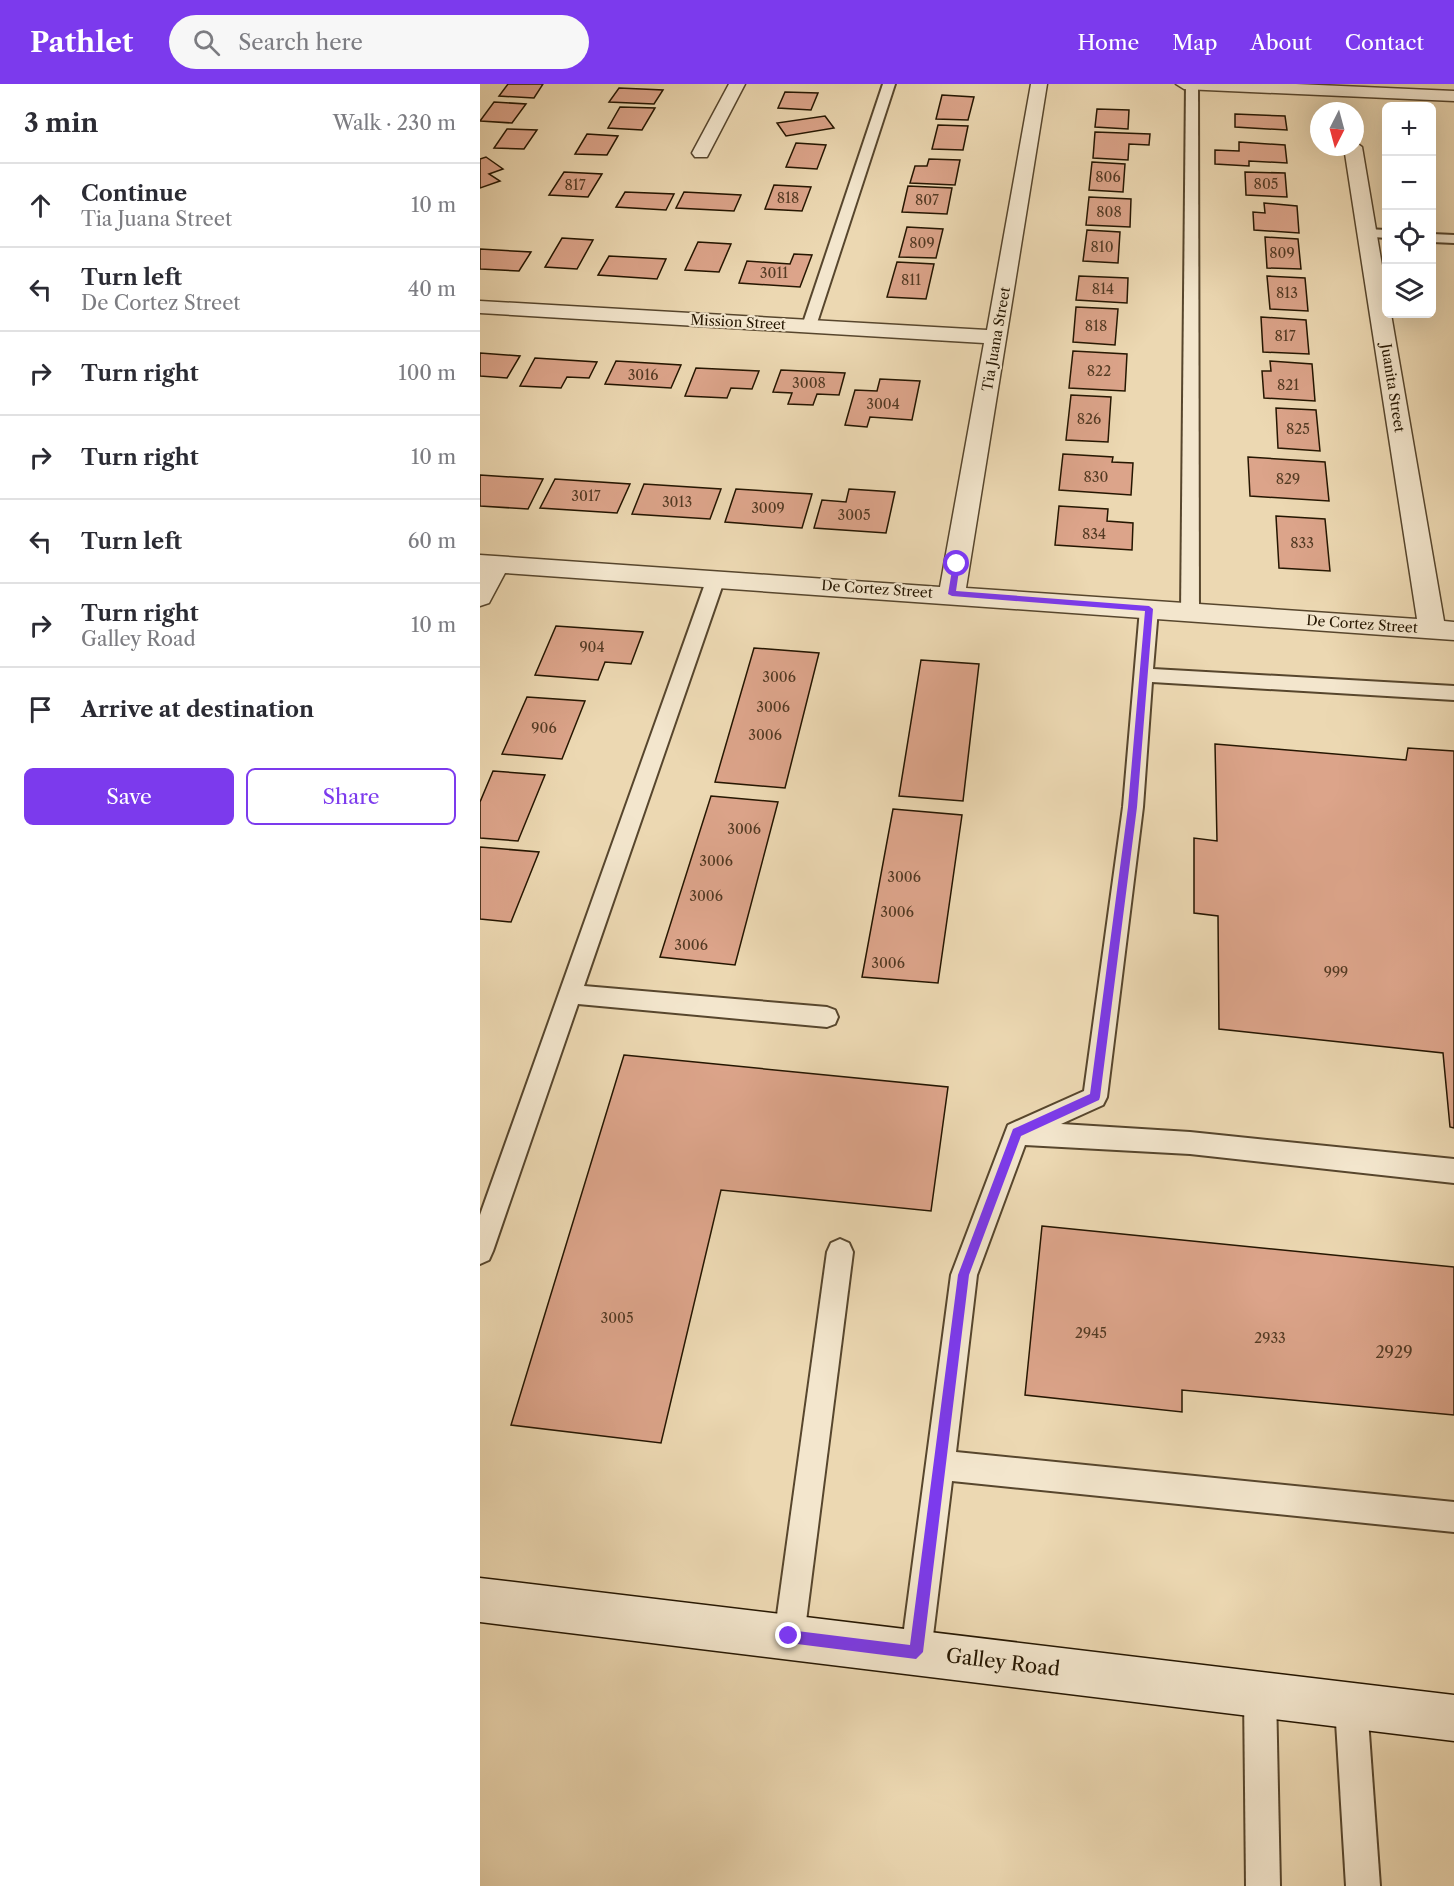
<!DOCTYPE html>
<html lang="en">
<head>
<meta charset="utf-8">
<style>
	:root { --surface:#fff; --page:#f7f7f7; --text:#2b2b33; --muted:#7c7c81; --line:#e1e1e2; --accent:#7c3aed }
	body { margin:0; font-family:"Libre Caslon Text",serif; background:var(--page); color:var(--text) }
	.controls { position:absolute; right:18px; top:18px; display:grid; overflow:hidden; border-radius:9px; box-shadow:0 6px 24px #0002 }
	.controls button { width:54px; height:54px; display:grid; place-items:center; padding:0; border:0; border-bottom:2px solid var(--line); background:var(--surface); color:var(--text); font:30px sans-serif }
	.compass { position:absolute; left:830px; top:18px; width:54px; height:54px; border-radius:50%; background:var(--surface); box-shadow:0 6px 24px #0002; rotate:186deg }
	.stop { position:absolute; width:18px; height:18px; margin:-14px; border:4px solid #7c3aed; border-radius:50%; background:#fff }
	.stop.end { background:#7c3aed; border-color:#fff; box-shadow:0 2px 6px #0008 }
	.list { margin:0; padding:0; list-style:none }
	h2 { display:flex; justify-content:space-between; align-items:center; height:78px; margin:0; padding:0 24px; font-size:26px }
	h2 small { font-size:20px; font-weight:400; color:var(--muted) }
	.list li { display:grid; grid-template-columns:39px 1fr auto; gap:18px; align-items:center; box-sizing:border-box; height:84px; padding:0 24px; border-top:2px solid var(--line) }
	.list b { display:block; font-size:22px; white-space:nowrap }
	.list p { margin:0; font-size:20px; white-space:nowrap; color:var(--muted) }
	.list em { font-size:20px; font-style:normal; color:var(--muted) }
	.actions { display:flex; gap:12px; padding:18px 24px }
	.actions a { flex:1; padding:14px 0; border:2px solid var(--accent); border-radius:9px; text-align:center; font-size:21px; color:var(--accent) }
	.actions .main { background:var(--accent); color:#fff }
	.icon { flex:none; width:33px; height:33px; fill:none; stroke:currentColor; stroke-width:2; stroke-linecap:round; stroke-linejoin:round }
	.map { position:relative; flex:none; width:974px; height:1802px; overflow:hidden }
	header { display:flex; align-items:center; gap:36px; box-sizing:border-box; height:84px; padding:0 30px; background:var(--accent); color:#fff }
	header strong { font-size:28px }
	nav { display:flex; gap:33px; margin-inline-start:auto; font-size:21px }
	.search { width:420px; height:54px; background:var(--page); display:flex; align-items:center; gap:15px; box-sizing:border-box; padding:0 21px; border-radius:33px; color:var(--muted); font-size:22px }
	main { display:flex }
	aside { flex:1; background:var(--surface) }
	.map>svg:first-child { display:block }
	.building { fill:#dca48a; stroke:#251601; stroke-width:1.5 }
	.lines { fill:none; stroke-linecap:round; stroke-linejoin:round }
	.service-casing { stroke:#57462d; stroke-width:4 }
	.minor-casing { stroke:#57462d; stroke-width:3 }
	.secondary-casing { stroke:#251601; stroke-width:3 }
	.service { fill:#f3e6cd; fill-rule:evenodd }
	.minor { fill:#f3e6cd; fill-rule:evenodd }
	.secondary { fill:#f3e6cd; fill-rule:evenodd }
	.route { fill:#7c3aed }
	.labels { text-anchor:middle; stroke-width:4.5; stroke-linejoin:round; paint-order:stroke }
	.number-label { font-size:14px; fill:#533a23 }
	.far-street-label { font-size:14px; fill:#251601; stroke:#f3e6cd }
	.near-number-label { font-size:16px; fill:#533a23 }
	.near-street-label { font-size:20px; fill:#251601; stroke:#f3e6cd }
</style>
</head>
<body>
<header>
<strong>Pathlet</strong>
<div class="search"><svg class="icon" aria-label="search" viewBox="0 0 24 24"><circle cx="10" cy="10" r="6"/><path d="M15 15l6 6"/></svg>Search here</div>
<nav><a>Home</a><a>Map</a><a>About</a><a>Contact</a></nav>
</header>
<main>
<aside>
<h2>3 min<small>Walk · 230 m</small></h2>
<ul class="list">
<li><svg class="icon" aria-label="ahead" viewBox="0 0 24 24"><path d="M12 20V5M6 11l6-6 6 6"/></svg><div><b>Continue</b><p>Tia Juana Street</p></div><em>10 m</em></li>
<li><svg class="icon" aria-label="left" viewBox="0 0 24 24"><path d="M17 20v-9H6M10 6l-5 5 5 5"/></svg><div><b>Turn left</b><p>De Cortez Street</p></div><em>40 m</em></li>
<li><svg class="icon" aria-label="right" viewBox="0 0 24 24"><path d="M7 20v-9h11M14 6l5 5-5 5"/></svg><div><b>Turn right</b></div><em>100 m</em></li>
<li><svg class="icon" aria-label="right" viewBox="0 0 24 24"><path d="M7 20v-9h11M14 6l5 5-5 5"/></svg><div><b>Turn right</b></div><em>10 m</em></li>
<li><svg class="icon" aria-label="left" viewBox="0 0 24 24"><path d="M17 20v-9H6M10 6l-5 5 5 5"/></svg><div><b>Turn left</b></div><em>60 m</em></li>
<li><svg class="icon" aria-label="right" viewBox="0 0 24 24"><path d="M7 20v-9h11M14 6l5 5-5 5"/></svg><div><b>Turn right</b><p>Galley Road</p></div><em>10 m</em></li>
<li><svg class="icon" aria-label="arrive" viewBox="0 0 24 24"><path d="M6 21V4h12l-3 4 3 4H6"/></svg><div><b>Arrive at destination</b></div></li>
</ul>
<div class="actions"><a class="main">Save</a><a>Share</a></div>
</aside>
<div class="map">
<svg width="974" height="1802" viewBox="0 0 974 1802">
	<rect width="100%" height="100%" fill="#ecd8b2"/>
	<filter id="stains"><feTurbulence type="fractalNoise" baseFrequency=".00333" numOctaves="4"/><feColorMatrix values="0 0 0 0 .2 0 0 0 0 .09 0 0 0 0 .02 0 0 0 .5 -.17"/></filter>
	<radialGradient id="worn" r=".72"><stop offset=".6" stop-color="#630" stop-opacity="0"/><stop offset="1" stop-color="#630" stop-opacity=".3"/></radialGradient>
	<g class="building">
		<polygon points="28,0 63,0 54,14 19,12"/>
		<polygon points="139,4 183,6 174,20 129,18"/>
		<polygon points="305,8 338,9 331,26 298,24"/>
		<polygon points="462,11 494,13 488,36 456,35"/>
		<polygon points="14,18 46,20 32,39 0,37"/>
		<polygon points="140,23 175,24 162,46 128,44"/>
		<polygon points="617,25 649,26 648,45 615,43"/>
		<polygon points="755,30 805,32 807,46 755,43"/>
		<polygon points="345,32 354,44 306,52 297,39"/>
		<polygon points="458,41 488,42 483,66 452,65"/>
		<polygon points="27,45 57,46 44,65 14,64"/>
		<polygon points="615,48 670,50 669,61 649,60 648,76 613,74"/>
		<polygon points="107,50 138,52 127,71 95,70"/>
		<polygon points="759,58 805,61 807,79 769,77 769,82 735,80 735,66 759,67"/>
		<polygon points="316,59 346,61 337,85 306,83"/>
		<polygon points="6,73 23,85 9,90 20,97 0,104 0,75"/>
		<polygon points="449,75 480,76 475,101 430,99 435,82 447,82"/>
		<polygon points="612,78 645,80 643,108 609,106"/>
		<polygon points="84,88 122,90 108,113 69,111"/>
		<polygon points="765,88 805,89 807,113 766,111"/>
		<polygon points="294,101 331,103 322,127 285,125"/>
		<polygon points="428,102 472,104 467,130 422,128"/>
		<polygon points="145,108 194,110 186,126 136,123"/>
		<polygon points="204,108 261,111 254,127 196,124"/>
		<polygon points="609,113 651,115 650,143 606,141"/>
		<polygon points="784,119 817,122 819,149 774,146 773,128 785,129"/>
		<polygon points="427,143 463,145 456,174 419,173"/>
		<polygon points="607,146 640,148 638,179 603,177"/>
		<polygon points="785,153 818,155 821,185 787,184"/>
		<polygon points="82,154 113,156 97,185 65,183"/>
		<polygon points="218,158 251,160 239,188 205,186"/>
		<polygon points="0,165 51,168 39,187 0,185"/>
		<polygon points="314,170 332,171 320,203 259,199 267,177 310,180"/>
		<polygon points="129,172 186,175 177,195 118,191"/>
		<polygon points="417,178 454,180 446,215 407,213"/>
		<polygon points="599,192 648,194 647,219 596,216"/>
		<polygon points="787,192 825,194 828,227 790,225"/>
		<polygon points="596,223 638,225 635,261 593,258"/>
		<polygon points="781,233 826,236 829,270 783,268"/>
		<polygon points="593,267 647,270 645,307 589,304"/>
		<polygon points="0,269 40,272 27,294 0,292"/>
		<polygon points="55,274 117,278 109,294 87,293 81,304 40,302"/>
		<polygon points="136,277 201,281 191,304 125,300"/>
		<polygon points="790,277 832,280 835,317 784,314 782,287 791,287"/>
		<polygon points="216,284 279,287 272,305 251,304 247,314 205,312"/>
		<polygon points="301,286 365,289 359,311 337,310 333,321 308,320 312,309 293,308"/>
		<polygon points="400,295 440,297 432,336 390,333 387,343 365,341 375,306 397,307"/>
		<polygon points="591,311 631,313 628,358 586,356"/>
		<polygon points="796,324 836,326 840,367 798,364"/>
		<polygon points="583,370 633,373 632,378 653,379 651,411 579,406"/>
		<polygon points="768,373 845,378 849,417 770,412"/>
		<polygon points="0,391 63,395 48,425 0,422"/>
		<polygon points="75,395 150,400 137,429 60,424"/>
		<polygon points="164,400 241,405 230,435 152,430"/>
		<polygon points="256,405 332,410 322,444 245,438"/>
		<polygon points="369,405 415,408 406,449 334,444 342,416 366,418"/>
		<polygon points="579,422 628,425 627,437 653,439 652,466 575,461"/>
		<polygon points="796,432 845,435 850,487 799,484"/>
		<polygon points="76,542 163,548 151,580 125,578 118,596 55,591"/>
		<polygon points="274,564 339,569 305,704 235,698"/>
		<polygon points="441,576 499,580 483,717 419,712"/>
		<polygon points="47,613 105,617 82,675 22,670"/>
		<polygon points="735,660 926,676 928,664 974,667 974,1044 970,1043 963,969 739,945 738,832 714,829 714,754 737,757"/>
		<polygon points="13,687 65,691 38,757 0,754 0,718"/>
		<polygon points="231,712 298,718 255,881 180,873"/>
		<polygon points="413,725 482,731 458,899 382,893"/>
		<polygon points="0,763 59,768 31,838 0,835"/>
		<polygon points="144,971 468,1003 451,1127 241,1106 181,1359 31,1341"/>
		<polygon points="562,1142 974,1183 974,1331 702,1306 702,1328 545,1311"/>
	</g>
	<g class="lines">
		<g class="service-casing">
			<g id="service">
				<polygon points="403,0 415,0 336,242 329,246 324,245 322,242"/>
				<polygon points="706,0 718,0 719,528 710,534 701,528"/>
				<polygon points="887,145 906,146 906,154 882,152 880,149"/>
				<polygon points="952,150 974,151 974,159 952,158"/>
				<polygon points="236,488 245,494 104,902 347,923 355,926 358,933 355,940 347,943 98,920 13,1167 9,1176 0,1180 0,1131 227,494"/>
				<polygon points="669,519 678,525 673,585 974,602 974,616 672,598 663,723 627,1013 623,1021 581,1040 710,1048 974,1075 974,1099 710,1070 545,1061 497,1191 476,1368 974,1418 974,1448 472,1397 451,1568 447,1579 436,1583 425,1579 421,1568 471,1191 528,1041 604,1007 643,723 660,525"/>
				<polygon points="360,1155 369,1159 373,1168 324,1553 320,1564 309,1568 298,1564 294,1553 347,1168 351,1159"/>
				<polygon points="780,1593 791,1598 796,1609 800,1802 766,1802 764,1609 769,1598"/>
				<polygon points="871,1605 882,1610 887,1621 900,1802 866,1802 855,1621 860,1610"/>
			</g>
		</g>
		<g class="minor-casing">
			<g id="minor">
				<polygon points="249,0 265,0 227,73 215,73 212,69"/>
				<polygon points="551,0 567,0 486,504 937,535 864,63 875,63 875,58 882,63 906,205 906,230 911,230 964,537 974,538 974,556 25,489 9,519 0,522 0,471 460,503 504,259 0,229 0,217 507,246"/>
				<polygon points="696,0 816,0 974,7 974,17 704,5"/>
			</g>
		</g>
		<g class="secondary-casing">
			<polygon id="secondary" points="0,1494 974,1611 974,1657 0,1538"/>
		</g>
		<use href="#service" class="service"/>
		<use href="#minor" class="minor"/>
		<use href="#secondary" class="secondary"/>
	</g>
	<polygon class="route" points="477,477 480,480 476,507 669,522 673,525 657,723 620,1013 619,1016 541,1052 489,1191 443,1568 436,1575 309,1559 303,1552 309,1546 430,1561 478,1191 533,1045 610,1010 648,723 665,527 472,512 468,510 473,480"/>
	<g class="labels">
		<g class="number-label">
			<text x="628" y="98">806</text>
			<text x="786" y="105">805</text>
			<text x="95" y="106">817</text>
			<text x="308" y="119">818</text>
			<text x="447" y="121">807</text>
			<text x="629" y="133">808</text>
			<text x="442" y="164">809</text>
			<text x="622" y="168">810</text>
			<text x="802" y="174">809</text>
			<text x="294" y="194">3011</text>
			<text x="431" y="201">811</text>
			<text x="623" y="210">814</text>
			<text x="807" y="214">813</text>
			<text x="616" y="247">818</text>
			<text x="805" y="257">817</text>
			<text x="619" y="292">822</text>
			<text x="163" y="296">3016</text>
			<text x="329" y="304">3008</text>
			<text x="808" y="306">821</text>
			<text x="403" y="325">3004</text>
			<text x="609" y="340">826</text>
			<text x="818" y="350">825</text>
			<text x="616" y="398">830</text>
			<text x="808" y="400">829</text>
			<text x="106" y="417">3017</text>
			<text x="197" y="423">3013</text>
			<text x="288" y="429">3009</text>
			<text x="374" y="436">3005</text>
			<text x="614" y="455">834</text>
			<text x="822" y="464">833</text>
			<text x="112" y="568">904</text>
			<text x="299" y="598">3006</text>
			<text x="293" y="628">3006</text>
			<text x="64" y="649">906</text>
			<text x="285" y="656">3006</text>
			<text x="264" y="750">3006</text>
			<text x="236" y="782">3006</text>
			<text x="424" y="798">3006</text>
			<text x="226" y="817">3006</text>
			<text x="417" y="833">3006</text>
			<text x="211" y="866">3006</text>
			<text x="408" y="884">3006</text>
			<text x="856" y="893">999</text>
			<text x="137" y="1239">3005</text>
			<text x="611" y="1254">2945</text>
			<text x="790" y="1259">2933</text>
		</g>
		<g class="far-street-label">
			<text transform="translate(258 238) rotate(3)" y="5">Mission Street</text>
			<text transform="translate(516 255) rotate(-80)" y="5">Tia Juana Street</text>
			<text transform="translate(913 304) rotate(81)" y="5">Juanita Street</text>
			<text transform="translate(397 505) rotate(4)" y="5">De Cortez Street</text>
			<text transform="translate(882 540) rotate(4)" y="5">De Cortez Street</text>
		</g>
		<g class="near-number-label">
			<text x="914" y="1274">2929</text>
		</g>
		<g class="near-street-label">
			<text transform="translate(523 1578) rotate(7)" y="7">Galley Road</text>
		</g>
	</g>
	<rect width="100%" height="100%" filter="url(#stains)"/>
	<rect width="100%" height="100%" fill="url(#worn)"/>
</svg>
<div class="controls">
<button>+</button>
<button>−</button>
<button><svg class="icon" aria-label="locate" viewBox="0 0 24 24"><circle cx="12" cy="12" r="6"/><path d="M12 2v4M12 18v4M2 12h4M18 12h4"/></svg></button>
<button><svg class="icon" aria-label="layers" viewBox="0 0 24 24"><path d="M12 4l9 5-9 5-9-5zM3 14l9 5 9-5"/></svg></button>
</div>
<svg class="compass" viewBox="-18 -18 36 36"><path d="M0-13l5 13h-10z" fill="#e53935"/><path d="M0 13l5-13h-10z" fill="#7c7c81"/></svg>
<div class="stop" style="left:477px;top:480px"></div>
<div class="stop end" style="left:309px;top:1552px"></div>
</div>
</main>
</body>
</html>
